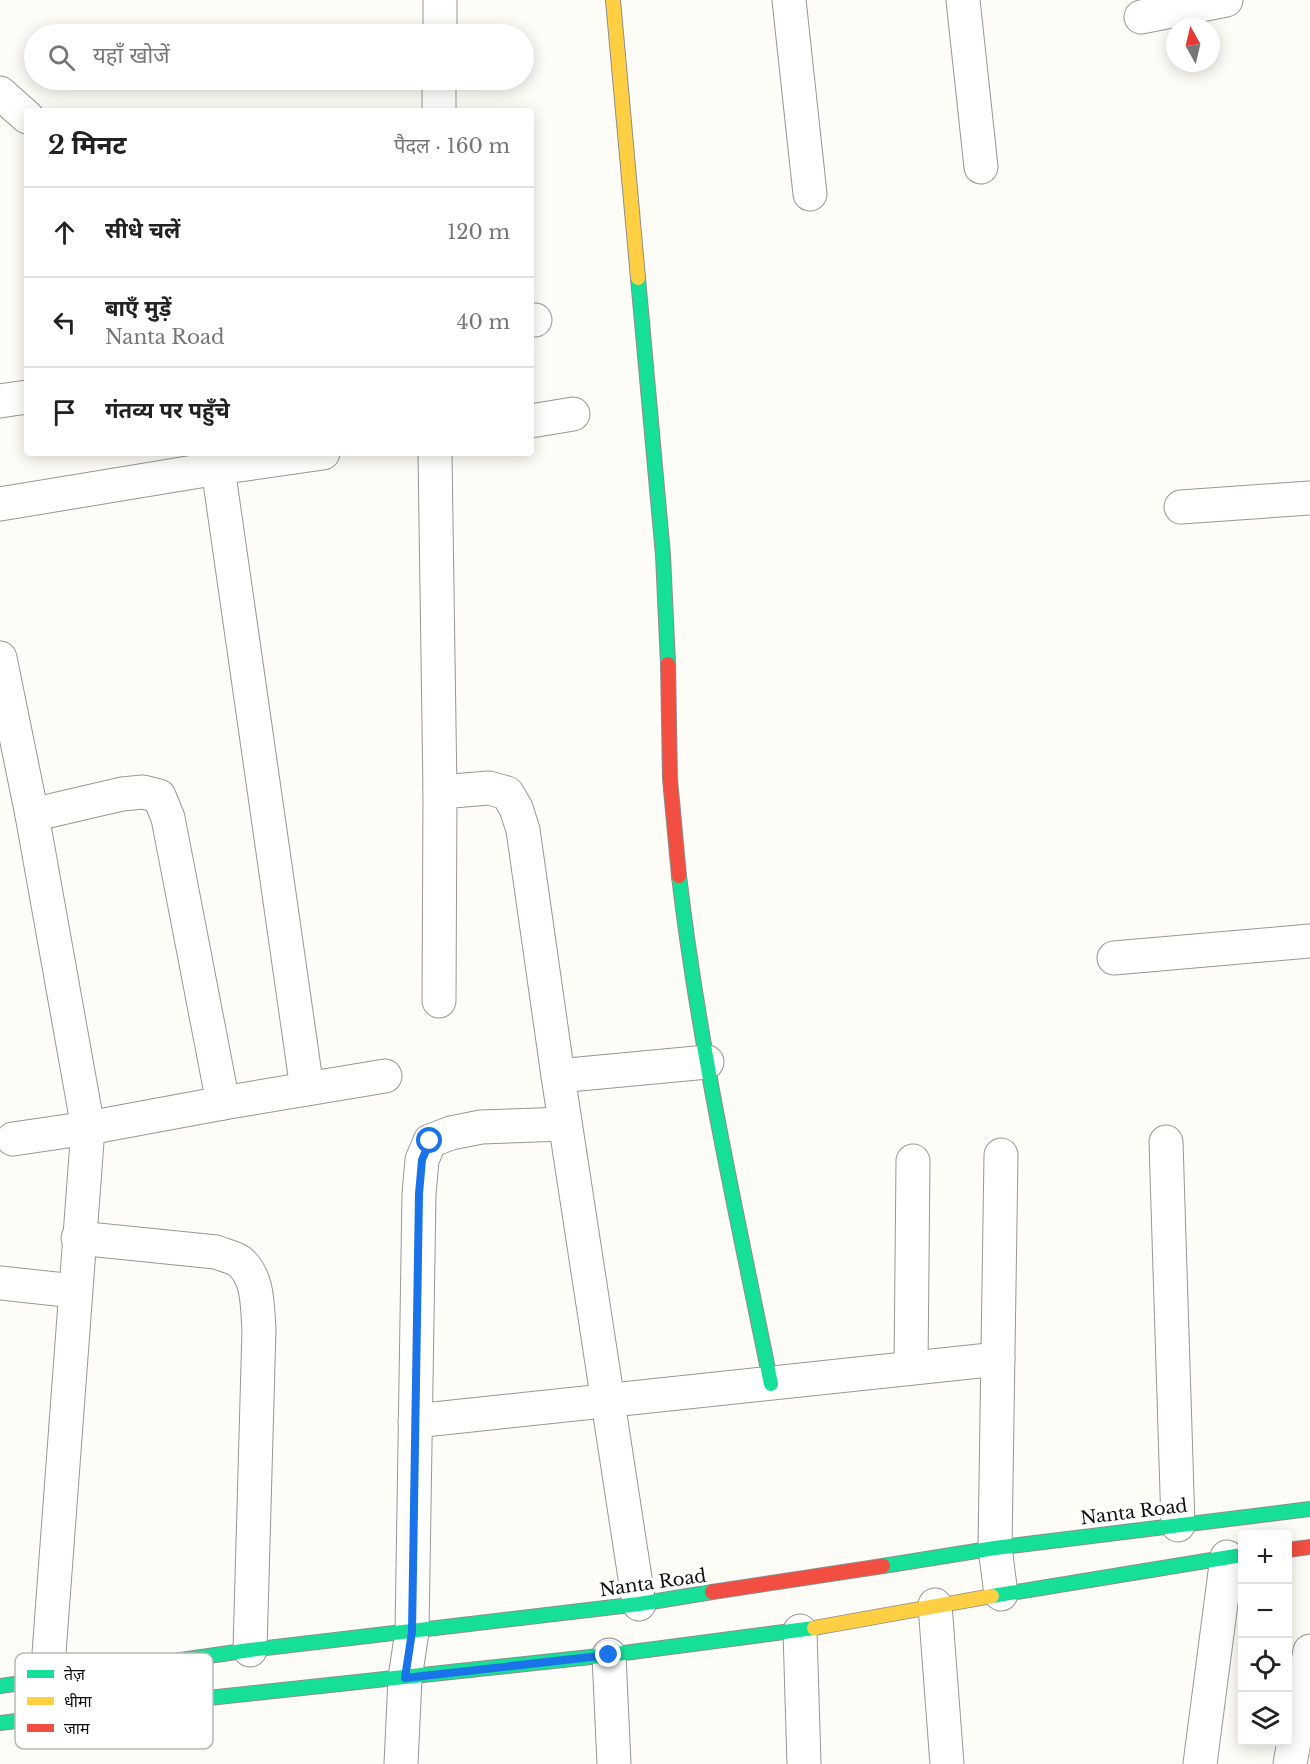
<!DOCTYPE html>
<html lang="hi">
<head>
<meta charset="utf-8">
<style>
	:root { --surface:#fff; --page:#f2f2f2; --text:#222; --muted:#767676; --line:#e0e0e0 }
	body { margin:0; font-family:"Libre Baskerville","Noto Sans Devanagari",serif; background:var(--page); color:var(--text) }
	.controls { position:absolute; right:18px; bottom:18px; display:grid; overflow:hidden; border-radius:6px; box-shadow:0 3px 15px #0003 }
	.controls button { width:54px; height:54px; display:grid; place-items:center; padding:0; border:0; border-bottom:2px solid var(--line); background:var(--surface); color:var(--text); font:30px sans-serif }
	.compass { position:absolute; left:1166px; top:18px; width:54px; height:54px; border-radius:50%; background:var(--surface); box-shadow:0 3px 15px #0003; rotate:352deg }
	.stop { position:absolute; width:18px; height:18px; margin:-14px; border:4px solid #1a73e8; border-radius:50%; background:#fff }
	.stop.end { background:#1a73e8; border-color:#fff; box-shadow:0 2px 6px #0008 }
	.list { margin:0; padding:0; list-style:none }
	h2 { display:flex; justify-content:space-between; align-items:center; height:78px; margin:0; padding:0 24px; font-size:26px }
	h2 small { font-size:20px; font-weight:400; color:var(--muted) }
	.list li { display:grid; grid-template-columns:39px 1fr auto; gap:18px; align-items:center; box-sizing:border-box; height:90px; padding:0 24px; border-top:2px solid var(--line) }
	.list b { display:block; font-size:22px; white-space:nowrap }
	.list p { margin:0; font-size:20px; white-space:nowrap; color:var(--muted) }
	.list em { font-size:20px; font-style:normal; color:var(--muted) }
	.icon { flex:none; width:33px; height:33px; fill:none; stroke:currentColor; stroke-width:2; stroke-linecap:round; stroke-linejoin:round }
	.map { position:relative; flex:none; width:1310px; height:1764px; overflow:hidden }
	.search { position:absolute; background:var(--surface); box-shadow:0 3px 15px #0003; left:24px; top:24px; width:510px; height:66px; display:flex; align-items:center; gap:15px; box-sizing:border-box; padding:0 21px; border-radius:33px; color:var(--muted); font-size:22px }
	.panel { position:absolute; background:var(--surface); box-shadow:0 3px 15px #0003; left:24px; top:108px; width:510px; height:348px; border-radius:6px }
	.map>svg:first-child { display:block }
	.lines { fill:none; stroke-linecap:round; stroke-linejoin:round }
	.street-casing { stroke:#979795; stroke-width:35 }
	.fast-casing { stroke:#8e8d8b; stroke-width:16 }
	.slow-casing { stroke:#8e8d8b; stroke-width:16 }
	.jam-casing { stroke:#8e8d8b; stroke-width:16 }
	.street { stroke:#fffffe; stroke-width:33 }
	.fast { stroke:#16e098; stroke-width:14 }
	.slow { stroke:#ffcf43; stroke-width:14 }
	.jam { stroke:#f24e42; stroke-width:14 }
	.route { stroke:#1a73e8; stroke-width:8 }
	.labels { text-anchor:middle; stroke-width:6; stroke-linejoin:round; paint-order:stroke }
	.street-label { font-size:18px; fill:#111; stroke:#fff }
	.key { fill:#fff; stroke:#b8b8b8; stroke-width:1.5 }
	.key-label { font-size:16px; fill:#111 }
</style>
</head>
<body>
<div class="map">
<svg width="1310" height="1764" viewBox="0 0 1310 1764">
	<rect width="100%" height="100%" fill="#fdfcf7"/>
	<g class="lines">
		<g class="street-casing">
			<g id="street">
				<polyline points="789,0 810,194"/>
				<polyline points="963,0 981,167"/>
				<polyline points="1141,17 1226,0"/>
				<polyline points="440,34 440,0"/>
				<polyline points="0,93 27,117"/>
				<polyline points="439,111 439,80"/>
				<polyline points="531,320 535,320"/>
				<polyline points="0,401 27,397"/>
				<polyline points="531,421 573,414"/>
				<polyline points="435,453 440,792 489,788 507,793 516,808 523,830 558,1076 639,1604"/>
				<polyline points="218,468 307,1089"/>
				<polyline points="0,504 218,468 323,453"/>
				<polyline points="1181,507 1310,498"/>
				<polyline points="0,658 32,815 122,794 143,792 159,796 168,818 223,1103 385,1076"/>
				<polyline points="32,815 88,1128 47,1680"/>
				<polyline points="1114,958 1310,941"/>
				<polyline points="439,1001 440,792"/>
				<polyline points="558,1076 707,1062"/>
				<polyline points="13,1139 88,1128 223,1103"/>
				<polyline points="1166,1142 1178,1525"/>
				<polyline points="1001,1155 995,1548 1001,1594"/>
				<path d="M78,1238L216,1252C223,1255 233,1257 239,1261C259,1277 257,1306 259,1329L250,1650"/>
				<polyline points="0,1283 75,1291"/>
				<polyline points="911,1368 913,1161"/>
				<polyline points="415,1421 998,1359"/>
				<polyline points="935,1605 947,1764"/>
				<polyline points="800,1631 804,1764"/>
				<polyline points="609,1655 614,1764"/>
				<polyline points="401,1764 405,1678 412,1632 419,1194 422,1160 430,1141 451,1133 481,1127 565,1124"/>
				<polyline points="1200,1764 1227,1557"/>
				<polyline points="1290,1764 1310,1651"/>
			</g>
		</g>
		<g class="fast-casing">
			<g id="fast">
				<polyline points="638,278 663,555 668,664"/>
				<path d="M679,876C699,1047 737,1216 771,1384"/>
				<polyline points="883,1566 995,1548 1310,1509"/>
				<polyline points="992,1596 1242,1555"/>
				<polyline points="0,1686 250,1650 639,1604 712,1592"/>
				<polyline points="0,1723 162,1703 609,1655 814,1628"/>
			</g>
		</g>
		<g class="slow-casing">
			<g id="slow">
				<polyline points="613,0 638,278"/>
				<polyline points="814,1628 992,1596"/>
			</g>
		</g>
		<g class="jam-casing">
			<g id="jam">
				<polyline points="668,664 670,779 679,876"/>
				<polyline points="1288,1550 1310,1547"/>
				<polyline points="712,1592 883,1566"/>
			</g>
		</g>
		<use href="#street" class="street"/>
		<use href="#fast" class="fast"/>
		<use href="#slow" class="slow"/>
		<use href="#jam" class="jam"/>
	</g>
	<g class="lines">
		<polyline class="route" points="430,1141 422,1160 419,1194 412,1632 405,1678 609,1655"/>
	</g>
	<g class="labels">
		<g class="street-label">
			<text transform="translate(1134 1512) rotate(-7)" y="6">Nanta Road</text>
			<text transform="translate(653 1583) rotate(-8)" y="6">Nanta Road</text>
		</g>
	</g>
	<rect x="15" y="1653" width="198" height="96" rx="9" class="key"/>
	<rect x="27" y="1670" width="27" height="8" fill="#16e098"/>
	<rect x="27" y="1697" width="27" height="8" fill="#ffcf43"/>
	<rect x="27" y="1724" width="27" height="8" fill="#f24e42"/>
	<g class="key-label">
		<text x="64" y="1680">तेज़</text>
		<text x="64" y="1707">धीमा</text>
		<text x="64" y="1734">जाम</text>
	</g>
</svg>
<div class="controls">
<button>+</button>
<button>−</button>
<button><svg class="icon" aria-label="locate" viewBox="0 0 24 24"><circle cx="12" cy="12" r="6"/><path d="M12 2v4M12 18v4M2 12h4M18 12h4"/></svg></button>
<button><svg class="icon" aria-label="layers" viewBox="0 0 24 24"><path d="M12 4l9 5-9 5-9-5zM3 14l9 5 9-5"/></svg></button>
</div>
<svg class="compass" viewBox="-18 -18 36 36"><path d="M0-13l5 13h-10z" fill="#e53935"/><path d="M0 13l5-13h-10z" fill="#767676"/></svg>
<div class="stop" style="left:430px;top:1141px"></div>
<div class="stop end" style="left:609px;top:1655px"></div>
<div class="search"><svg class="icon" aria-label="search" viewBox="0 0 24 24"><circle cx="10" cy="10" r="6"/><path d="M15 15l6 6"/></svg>यहाँ खोजें</div>
<section class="panel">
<h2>2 मिनट<small>पैदल · 160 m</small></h2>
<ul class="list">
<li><svg class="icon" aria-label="ahead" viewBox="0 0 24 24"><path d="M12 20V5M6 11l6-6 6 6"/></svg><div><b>सीधे चलें</b></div><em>120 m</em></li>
<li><svg class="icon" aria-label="left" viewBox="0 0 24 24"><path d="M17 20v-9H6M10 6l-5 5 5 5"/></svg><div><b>बाएँ मुड़ें</b><p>Nanta Road</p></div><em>40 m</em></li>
<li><svg class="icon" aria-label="arrive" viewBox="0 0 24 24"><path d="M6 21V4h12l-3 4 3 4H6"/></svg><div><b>गंतव्य पर पहुँचे</b></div></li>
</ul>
</section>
</div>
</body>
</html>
